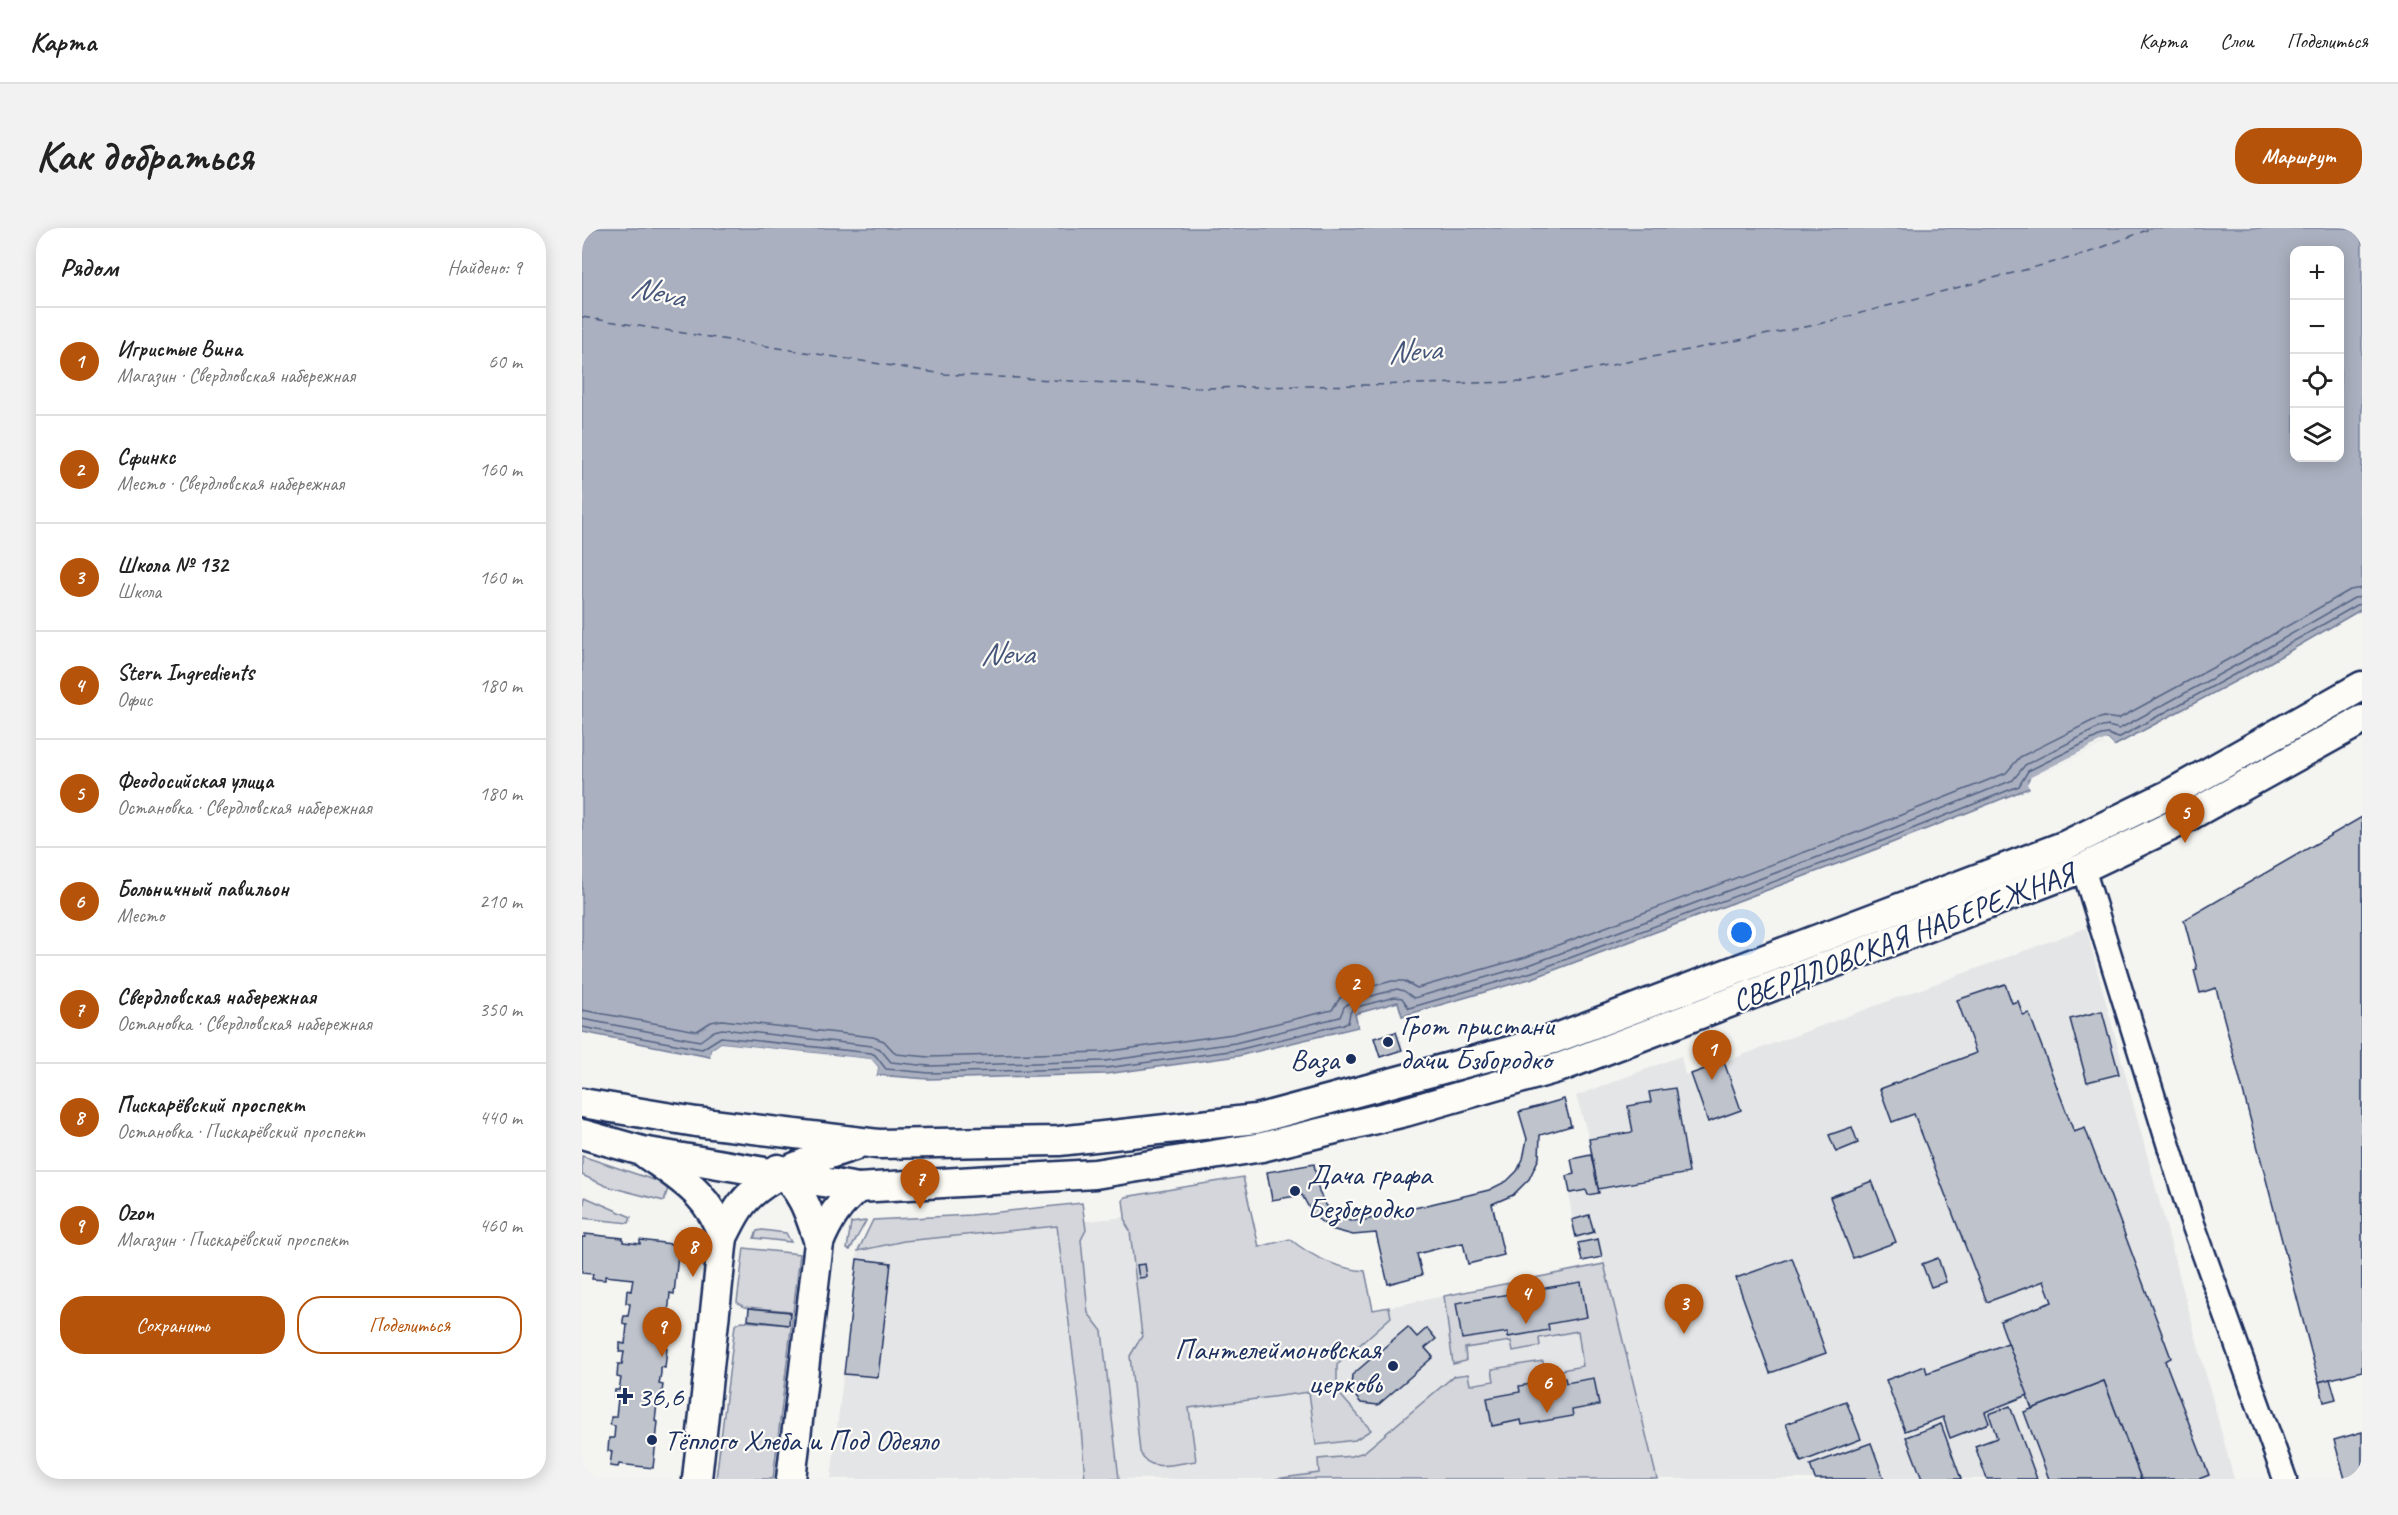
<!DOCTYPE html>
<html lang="ru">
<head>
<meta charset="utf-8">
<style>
	:root { --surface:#fff; --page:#f2f2f2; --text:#222; --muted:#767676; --line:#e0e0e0; --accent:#b45309 }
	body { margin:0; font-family:Caveat,sans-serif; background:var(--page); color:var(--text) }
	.controls { position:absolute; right:18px; top:18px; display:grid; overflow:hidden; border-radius:12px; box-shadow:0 3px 15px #0003 }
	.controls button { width:54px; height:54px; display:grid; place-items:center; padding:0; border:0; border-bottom:2px solid var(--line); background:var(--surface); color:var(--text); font:30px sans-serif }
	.you { position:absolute; left:1160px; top:705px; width:21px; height:21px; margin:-15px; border:4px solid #fff; border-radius:50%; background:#1a73e8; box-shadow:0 0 0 9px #1a73e833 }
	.badge { display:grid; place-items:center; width:39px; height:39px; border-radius:50%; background:var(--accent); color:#fff; font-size:20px; font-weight:700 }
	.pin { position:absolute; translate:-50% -50px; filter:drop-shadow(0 2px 3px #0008) }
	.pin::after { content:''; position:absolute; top:32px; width:21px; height:18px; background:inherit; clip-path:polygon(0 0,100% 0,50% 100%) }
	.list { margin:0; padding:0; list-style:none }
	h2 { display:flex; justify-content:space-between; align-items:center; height:78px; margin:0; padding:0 24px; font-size:26px }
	h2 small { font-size:20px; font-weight:400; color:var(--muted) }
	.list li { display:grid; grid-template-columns:39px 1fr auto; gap:18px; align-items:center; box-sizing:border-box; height:108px; padding:0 24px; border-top:2px solid var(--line) }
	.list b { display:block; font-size:22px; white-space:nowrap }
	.list p { margin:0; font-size:20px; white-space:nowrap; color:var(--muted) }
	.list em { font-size:20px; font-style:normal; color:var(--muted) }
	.actions { display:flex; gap:12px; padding:18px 24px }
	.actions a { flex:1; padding:14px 0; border:2px solid var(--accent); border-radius:24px; text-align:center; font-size:21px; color:var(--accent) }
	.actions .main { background:var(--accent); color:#fff }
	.icon { flex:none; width:33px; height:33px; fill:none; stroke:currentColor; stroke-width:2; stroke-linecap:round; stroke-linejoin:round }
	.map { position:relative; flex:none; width:1780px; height:1251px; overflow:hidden; border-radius:24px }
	header { display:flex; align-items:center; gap:36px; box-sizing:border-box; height:84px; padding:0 30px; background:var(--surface); border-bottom:2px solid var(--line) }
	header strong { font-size:28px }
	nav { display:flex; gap:33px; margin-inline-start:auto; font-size:21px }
	.intro { display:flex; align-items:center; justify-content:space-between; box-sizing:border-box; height:144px; padding:0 36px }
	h1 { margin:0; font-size:42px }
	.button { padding:15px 27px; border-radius:24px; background:var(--accent); color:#fff; font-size:21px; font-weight:700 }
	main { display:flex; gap:36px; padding:0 36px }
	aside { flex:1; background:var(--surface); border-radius:24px; box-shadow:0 3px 15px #0003 }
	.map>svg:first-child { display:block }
	.built { fill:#e4e5e6 }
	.green { fill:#d4d6db; stroke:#78829c; stroke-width:1.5 }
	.water { fill:#aab0bf; stroke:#717c98; stroke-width:1.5; fill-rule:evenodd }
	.pier { fill:#f4f4f1 }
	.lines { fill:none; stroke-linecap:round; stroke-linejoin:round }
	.shore { stroke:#546385; stroke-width:1.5 }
	.ferry { stroke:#46567b; stroke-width:1.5; stroke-dasharray:8 6; stroke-linecap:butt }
	.building { fill:#bfc3cc; stroke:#1b2f5e; stroke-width:1.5 }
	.minor-casing { stroke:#1b2f5e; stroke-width:27 }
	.major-casing { stroke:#1b2f5e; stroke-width:33 }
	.minor { stroke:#fdfcf7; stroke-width:22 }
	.major { stroke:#fdfcf7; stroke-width:28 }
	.poi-dot { fill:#1b2f5e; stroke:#fdfcf7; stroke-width:2 }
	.labels { text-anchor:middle; stroke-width:4.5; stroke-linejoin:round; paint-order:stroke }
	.street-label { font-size:30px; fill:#1b2f5e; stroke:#fdfcf7 }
	.poi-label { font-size:30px; fill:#1b2f5e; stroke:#fdfcf7; text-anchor:start }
	.water-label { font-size:32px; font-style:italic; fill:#46567b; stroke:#fdfcf7 }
</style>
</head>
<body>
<header>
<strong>Карта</strong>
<nav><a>Карта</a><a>Слои</a><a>Поделиться</a></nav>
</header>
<div class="intro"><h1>Как добраться</h1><a class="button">Маршрут</a></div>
<main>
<aside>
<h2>Рядом<small>Найдено: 9</small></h2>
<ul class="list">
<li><span class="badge">1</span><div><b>Игристые Вина</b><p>Магазин · Свердловская набережная</p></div><em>60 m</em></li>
<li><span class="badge">2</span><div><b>Сфинкс</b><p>Место · Свердловская набережная</p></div><em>160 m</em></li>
<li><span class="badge">3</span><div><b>Школа № 132</b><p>Школа</p></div><em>160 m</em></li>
<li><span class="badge">4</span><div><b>Stern Ingredients</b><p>Офис</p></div><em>180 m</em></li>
<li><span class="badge">5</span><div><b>Феодосийская улица</b><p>Остановка · Свердловская набережная</p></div><em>180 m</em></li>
<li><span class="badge">6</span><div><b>Больничный павильон</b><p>Место</p></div><em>210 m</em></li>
<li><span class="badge">7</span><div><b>Свердловская набережная</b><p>Остановка · Свердловская набережная</p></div><em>350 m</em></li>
<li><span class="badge">8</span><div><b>Пискарёвский проспект</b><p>Остановка · Пискарёвский проспект</p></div><em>440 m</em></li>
<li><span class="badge">9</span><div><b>Ozon</b><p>Магазин · Пискарёвский проспект</p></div><em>460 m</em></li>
</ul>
<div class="actions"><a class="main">Сохранить</a><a>Поделиться</a></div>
</aside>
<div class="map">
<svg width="1780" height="1251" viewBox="0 0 1780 1251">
	<rect width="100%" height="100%" fill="#f4f4f1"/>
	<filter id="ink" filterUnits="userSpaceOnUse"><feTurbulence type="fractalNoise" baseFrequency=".0167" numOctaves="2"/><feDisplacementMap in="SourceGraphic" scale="12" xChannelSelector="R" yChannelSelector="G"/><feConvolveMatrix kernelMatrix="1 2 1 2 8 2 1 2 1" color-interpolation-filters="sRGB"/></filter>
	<g filter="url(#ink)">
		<polygon class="built" points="1504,700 1652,1251 249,1251 276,1023 322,1013 543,989 663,968 677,1019 708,1011 726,1026 764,1041 783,1043 791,1082 1021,1037 1016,1011 996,1015 994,1009 1012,1004 1007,987 990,992 985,948 992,946 989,931 1009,927 1007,911 994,868 1099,828 1103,847 1109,846"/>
		<g class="green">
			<polygon points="0,928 87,957 82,973 24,958 0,947"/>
			<path d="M661,949L677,1019L708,1011C731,1030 754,1040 783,1043L791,1082L807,1079L809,1089L755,1137V1163L789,1202L773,1212L734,1217L727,1164L607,1180L614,1233C595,1235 566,1246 558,1224L548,1128L560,1108L548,1003L544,996L541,972L543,969Z"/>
			<polygon points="3,969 49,989 47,995 0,990"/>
			<polygon points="500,975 504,1002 499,1012 506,1085 520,1103 537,1251 503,1251 497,1175 475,998 322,1013 276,1023 291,992 389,987"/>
			<polygon points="284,993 268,1022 265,1021 269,995"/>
			<polygon points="180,1002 204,1005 209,1014 172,1010 175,1003"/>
			<polygon points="162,1020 218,1026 191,1251 134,1251 153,1097 160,1093 207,1097 208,1083 162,1079 155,1074"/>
			<polygon points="1022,1036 1075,1251 693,1251 737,1245 736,1231 770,1228 782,1224 872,1148 886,1146 888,1157 912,1153 910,1141 961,1133 963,1145 1001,1138 996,1103 957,1110 958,1118 931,1123 929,1113 883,1120 884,1133 871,1136 862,1068"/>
		</g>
		<path class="water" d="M0,0H1780V381L1680,439L1532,518L1526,512L1446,552L1447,560L1292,622L951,750L820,788L816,774L773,786L776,799L656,828L524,846L346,851L295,847L296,839L288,831L139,815L129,822L128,829L0,804ZM1712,22H1758V230H1712Z"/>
		<g class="pier">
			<polygon points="1522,512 1526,512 1532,518 1530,520 1522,515 1451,551 1448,556 1449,559 1447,560 1445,556 1449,549"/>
			<polygon points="139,815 289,831 296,839 295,847 292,846 293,840 287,834 139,818 131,824 131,829 128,829 129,822"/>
		</g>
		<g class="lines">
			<g class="shore">
				<polyline points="0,782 115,803 129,794 140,792 291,809 302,813 314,826 347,829 522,824 651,806 750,782 758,770 766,765 810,753 822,753 835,760 944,729 1284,601 1424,545 1438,529 1512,492 1522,489 1536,491 1669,419 1768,362 1780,360"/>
				<polyline points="0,791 118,813 132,803 140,801 290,818 298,821 309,834 347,838 523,833 653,815 758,789 762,779 768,774 815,761 822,763 832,770 947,737 1287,610 1431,552 1443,537 1516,500 1526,498 1537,501 1673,427 1772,370 1780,369"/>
				<polyline points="0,799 120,821 139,809 289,825 293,827 304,841 347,845 524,840 655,822 766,795 768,785 771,780 813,769 820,770 827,780 950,744 1290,617 1437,558 1446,543 1519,507 1526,506 1536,510 1677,433 1775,377 1780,376"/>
			</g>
			<polyline class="ferry" points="0,89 362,146 619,160 943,154 1233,97 1503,26 1570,0"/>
		</g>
		<g class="building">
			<polygon points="1780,589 1780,1143 1737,1154 1634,760 1618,765 1612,742 1615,741 1602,692"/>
			<polygon points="1423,756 1430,775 1436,773 1441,787 1447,785 1492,904 1503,900 1589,1130 1583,1133 1627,1247 1617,1251 1559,1251 1522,1153 1450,1181 1418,1093 1470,1074 1462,1053 1405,1074 1332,886 1310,894 1298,861 1394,825 1375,772"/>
			<polygon points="1520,783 1537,846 1505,854 1488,791"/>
			<polygon points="814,804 820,822 798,829 792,810"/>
			<polygon points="1142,834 1159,882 1126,894 1109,846"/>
			<polygon points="1093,860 1107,945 1016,961 1007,911 1051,904 1046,878 1069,874 1067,864"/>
			<polygon points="982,871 989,898 958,907 957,930 947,951 931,967 910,976 922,1027 886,1036 881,1015 858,1020 835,1026 840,1047 806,1056 794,1005 771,1007 749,1001 731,987 720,967 690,972 685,944 732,936 737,964 744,977 754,987 768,993 783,992 907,962 925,953 935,943 941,931 945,911 937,884"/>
			<polygon points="1270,899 1276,915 1254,924 1247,907"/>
			<polygon points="1009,927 1017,965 1006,967 1004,962 988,965 985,948 992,946 989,931"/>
			<polygon points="1290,953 1314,1014 1271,1030 1248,969"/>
			<polygon points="1007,987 1012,1004 994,1009 990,992"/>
			<polygon points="3,1006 41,1010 41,1014 58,1016 58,1012 97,1017 92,1066 88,1065 87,1077 86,1083 89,1083 87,1103 84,1102 82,1114 82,1119 85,1120 83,1140 79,1139 79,1145 77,1156 81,1157 78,1176 75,1176 73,1193 76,1194 71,1240 37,1236 36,1239 28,1238 30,1223 26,1223 27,1210 32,1210 33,1198 28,1197 29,1193 29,1189 34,1189 36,1170 32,1170 33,1162 37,1162 39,1150 35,1149 36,1136 40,1136 42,1124 37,1124 38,1120 38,1115 43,1116 45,1097 41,1096 41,1092 42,1088 46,1088 48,1076 44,1075 45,1062 49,1063 51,1051 23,1048 23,1052 10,1051 11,1046 0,1045 0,1009 3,1009"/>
			<polygon points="1016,1011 1020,1029 1000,1033 996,1015"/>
			<polygon points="1210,1030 1244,1125 1188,1145 1154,1050"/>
			<polygon points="1356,1030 1364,1054 1349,1059 1340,1036"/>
			<polygon points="275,1031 309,1035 296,1149 262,1146"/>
			<polygon points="563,1036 565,1049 557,1050 555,1037"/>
			<polygon points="999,1054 1005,1089 966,1096 967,1102 926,1109 926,1104 880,1111 874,1075"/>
			<polygon points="167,1080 208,1084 207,1097 166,1092"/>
			<polygon points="826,1099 835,1109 845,1100 854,1111 843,1120 851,1129 796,1177 779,1175 769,1163 770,1147"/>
			<polygon points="1426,1115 1446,1167 1403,1184 1407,1195 1368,1210 1361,1189 1323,1203 1304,1152 1343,1138 1345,1145"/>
			<polygon points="983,1150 984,1155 1012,1150 1017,1177 990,1182 991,1188 940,1197 939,1192 910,1198 905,1170 938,1164 937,1158"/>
			<polygon points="1748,1151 1754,1171 1742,1174 1737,1154"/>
			<polygon points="1522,1153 1559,1251 1467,1251 1442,1184"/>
			<polygon points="1264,1173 1279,1211 1219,1234 1204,1196"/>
			<polygon points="1428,1178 1455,1251 1405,1251 1393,1218 1415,1210 1407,1186"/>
			<polygon points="1359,1196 1379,1251 1340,1251 1324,1209"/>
			<polygon points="1780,1204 1780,1251 1763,1251 1752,1212"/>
			<polygon points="1289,1215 1302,1251 1233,1251 1228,1237"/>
		</g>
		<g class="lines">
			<g class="minor-casing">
				<polyline id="minor" points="1501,640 1611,996 1703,1251"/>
			</g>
			<g class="major-casing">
				<g id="major">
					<polyline points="0,875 114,894 296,916 477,913 674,891 972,811 1484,617 1588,566 1780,458"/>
					<polyline points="0,906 60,923 276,960 513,946 680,919 823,884 979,839 1501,640 1591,597 1780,492"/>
					<path d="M64,926C99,951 127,966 141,1009L115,1251"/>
					<path d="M196,941C221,963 227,984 237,1015"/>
					<path d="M141,1009C147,998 152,986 160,976C183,946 237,929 272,918"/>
					<path d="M209,1251L237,1015C246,992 257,976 276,960"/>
				</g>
			</g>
			<use href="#minor" class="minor"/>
			<use href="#major" class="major"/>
		</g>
	</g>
	<g class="poi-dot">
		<circle cx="806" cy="814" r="6"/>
		<circle cx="769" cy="831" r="6"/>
		<circle cx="713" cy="963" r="6"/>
		<circle cx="811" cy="1138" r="6"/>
		<path d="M40 1159h6v6h6v6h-6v6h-6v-6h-6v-6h6z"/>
		<circle cx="70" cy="1212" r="6"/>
	</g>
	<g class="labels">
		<g class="street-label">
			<text transform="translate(1321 709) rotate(-21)" y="10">СВЕРДЛОВСКАЯ НАБЕРЕЖНАЯ</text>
		</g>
		<g class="poi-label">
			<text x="818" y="807">Грот пристани<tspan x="818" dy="34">дачи Бзбородко</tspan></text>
			<text x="757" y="841" text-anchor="end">Ваза</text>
			<text x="725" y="956">Дача графа<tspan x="725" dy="34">Безбородко</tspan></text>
			<text x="799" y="1131" text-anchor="end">Пантелеймоновская<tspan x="799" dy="34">церковь</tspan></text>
			<text x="55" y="1178">36,6</text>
			<text x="82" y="1222">Тёплого Хлеба и Под Одеяло</text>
		</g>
		<g class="water-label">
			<text transform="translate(76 63) rotate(13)" y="11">Neva</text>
			<text transform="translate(832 122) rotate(-4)" y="11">Neva</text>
			<text x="425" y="436">Neva</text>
		</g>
	</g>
</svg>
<div class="controls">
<button>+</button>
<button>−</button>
<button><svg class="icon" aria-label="locate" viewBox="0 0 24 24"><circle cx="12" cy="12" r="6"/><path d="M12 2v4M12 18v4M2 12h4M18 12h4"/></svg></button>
<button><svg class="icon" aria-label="layers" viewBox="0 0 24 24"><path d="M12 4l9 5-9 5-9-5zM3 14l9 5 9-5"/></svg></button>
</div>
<div class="you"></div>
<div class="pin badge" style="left:1130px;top:852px">1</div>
<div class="pin badge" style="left:773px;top:786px">2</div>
<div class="pin badge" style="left:1102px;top:1106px">3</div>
<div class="pin badge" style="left:944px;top:1096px">4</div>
<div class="pin badge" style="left:1603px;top:615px">5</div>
<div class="pin badge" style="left:965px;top:1185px">6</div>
<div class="pin badge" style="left:338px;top:981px">7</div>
<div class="pin badge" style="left:111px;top:1049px">8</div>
<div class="pin badge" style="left:80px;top:1129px">9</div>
</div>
</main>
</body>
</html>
